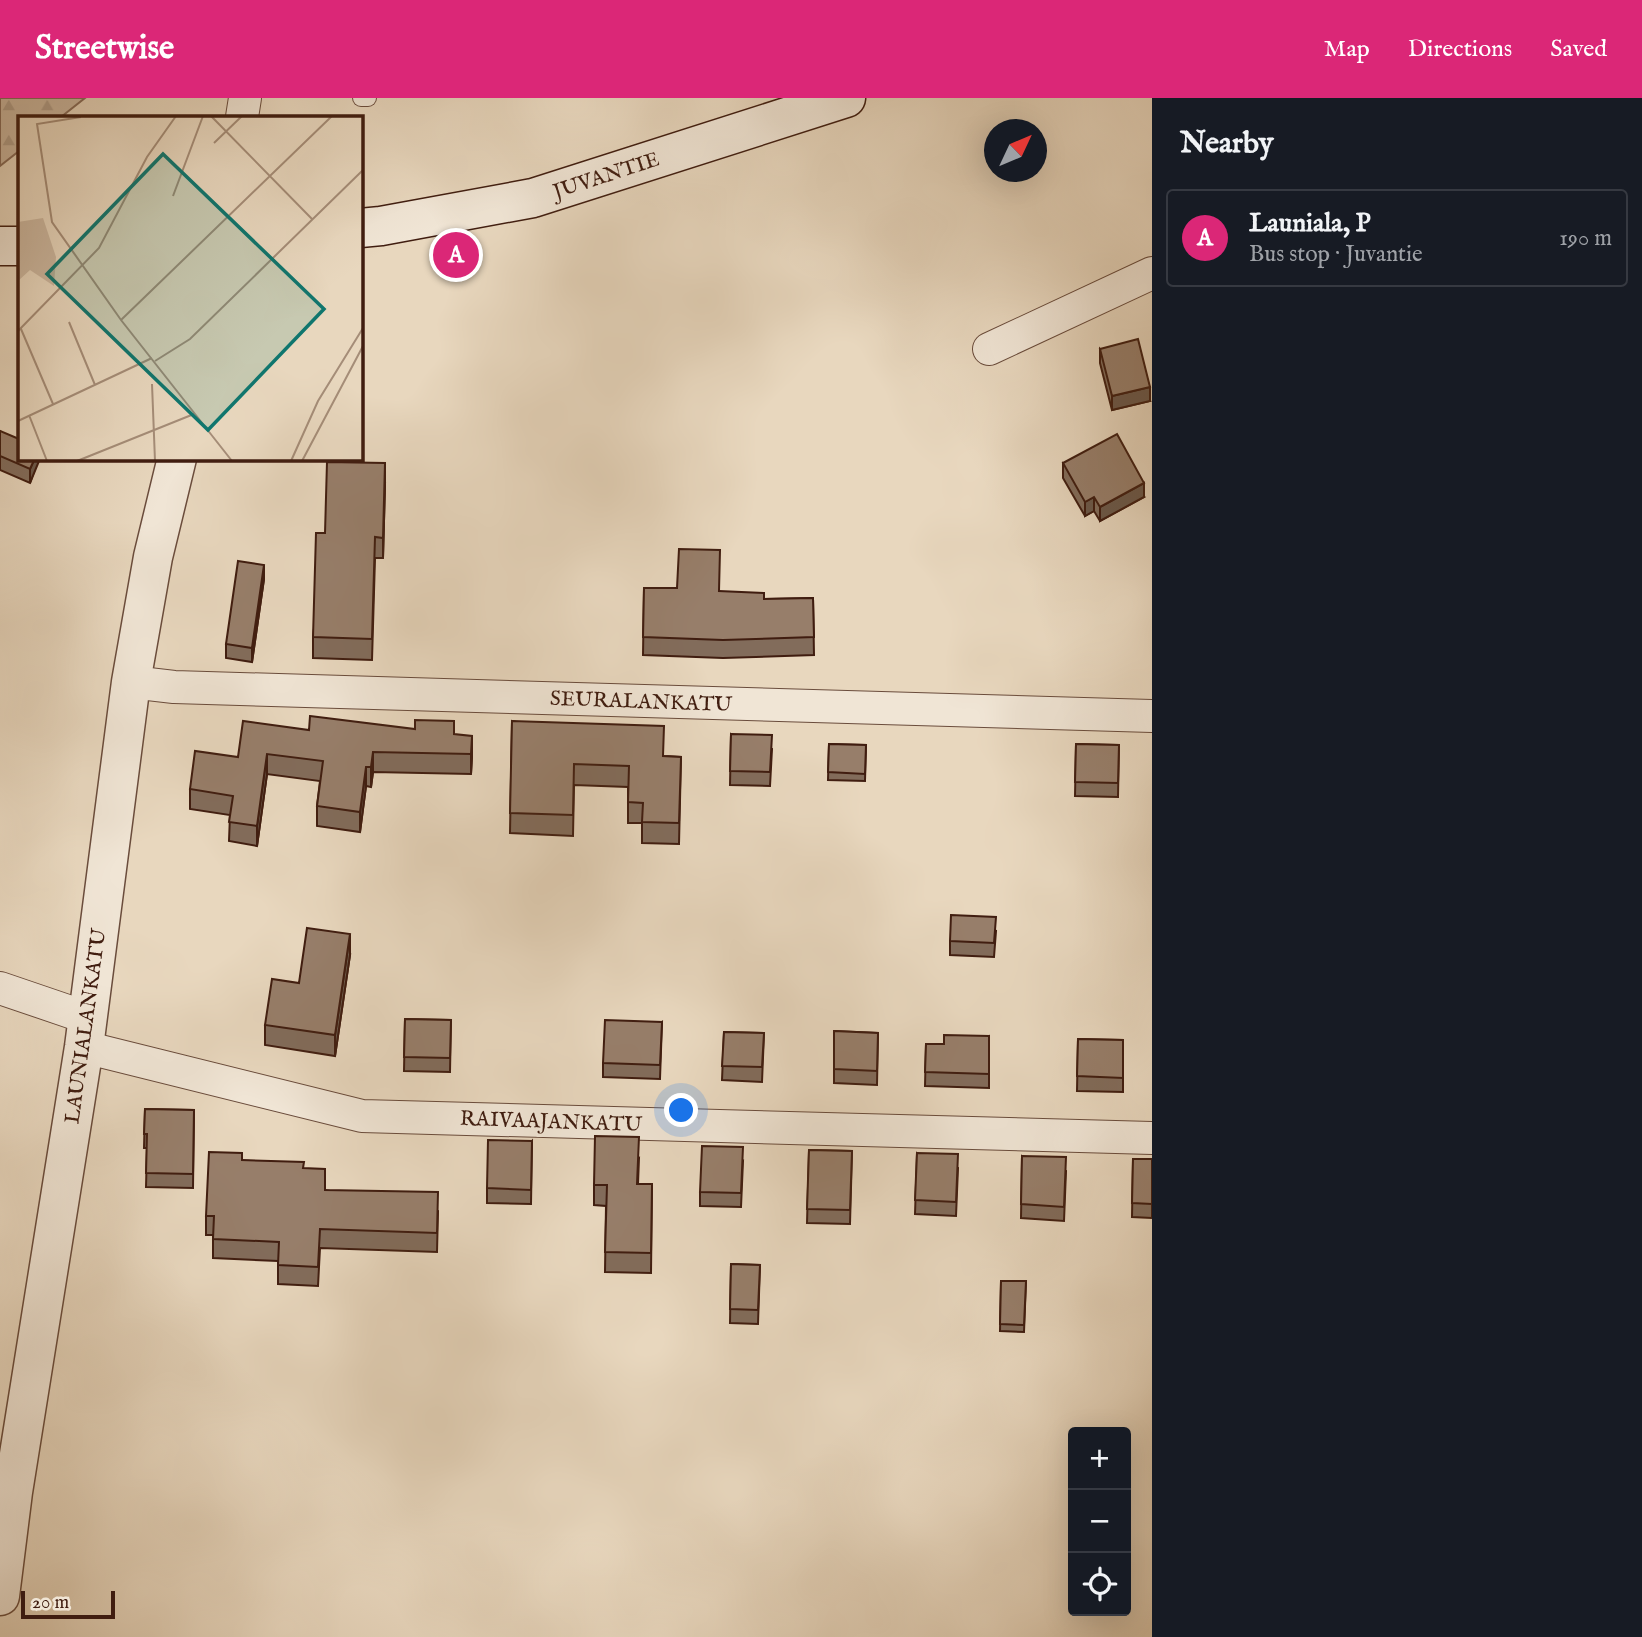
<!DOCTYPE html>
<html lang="en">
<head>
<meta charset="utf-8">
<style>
	:root { --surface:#171b24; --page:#20242c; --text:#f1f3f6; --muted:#9ea1a6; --line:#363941; --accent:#db2777 }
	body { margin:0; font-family:"IM FELL English",serif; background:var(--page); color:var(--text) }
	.controls { position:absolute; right:21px; bottom:21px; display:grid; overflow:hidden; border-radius:7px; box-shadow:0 7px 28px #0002 }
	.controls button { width:63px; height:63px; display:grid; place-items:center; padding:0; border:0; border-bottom:2px solid var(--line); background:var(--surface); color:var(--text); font:35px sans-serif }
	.compass { position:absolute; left:984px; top:21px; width:63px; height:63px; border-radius:50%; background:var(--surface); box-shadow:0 7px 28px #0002; rotate:46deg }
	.scale { position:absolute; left:21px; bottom:18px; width:94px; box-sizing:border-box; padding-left:7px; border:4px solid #401d10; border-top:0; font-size:19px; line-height:24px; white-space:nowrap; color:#401d10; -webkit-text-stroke:5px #f0e5d5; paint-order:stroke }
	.you { position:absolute; left:682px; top:1013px; width:24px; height:24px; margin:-18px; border:5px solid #fff; border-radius:50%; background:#1a73e8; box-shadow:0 0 0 10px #1a73e833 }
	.badge { display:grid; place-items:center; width:46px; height:46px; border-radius:50%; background:var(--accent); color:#fff; font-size:23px; font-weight:700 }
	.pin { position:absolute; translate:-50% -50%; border:4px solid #fff; box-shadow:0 2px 7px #0006 }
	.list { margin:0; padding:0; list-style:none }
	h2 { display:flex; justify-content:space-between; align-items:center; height:91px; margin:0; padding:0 28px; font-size:30px }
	h2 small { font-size:23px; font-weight:400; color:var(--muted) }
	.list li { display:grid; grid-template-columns:46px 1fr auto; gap:21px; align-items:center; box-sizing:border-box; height:98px; margin:0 14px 14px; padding:0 14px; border:2px solid var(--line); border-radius:7px }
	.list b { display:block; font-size:26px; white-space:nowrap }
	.list p { margin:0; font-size:23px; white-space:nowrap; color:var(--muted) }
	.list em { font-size:23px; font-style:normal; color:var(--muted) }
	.icon { flex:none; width:38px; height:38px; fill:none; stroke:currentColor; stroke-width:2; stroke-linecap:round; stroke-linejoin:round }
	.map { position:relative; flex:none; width:1152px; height:1539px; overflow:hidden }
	header { display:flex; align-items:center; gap:42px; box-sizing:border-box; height:98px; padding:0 35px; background:var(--accent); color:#fff }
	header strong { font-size:33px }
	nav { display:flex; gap:38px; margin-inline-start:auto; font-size:24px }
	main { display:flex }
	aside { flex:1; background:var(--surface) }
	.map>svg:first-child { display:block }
	.forest { fill:url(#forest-firs); stroke:#866a58; stroke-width:2 }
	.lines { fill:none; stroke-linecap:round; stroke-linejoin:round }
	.service-casing { stroke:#6a4c3c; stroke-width:18 }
	.minor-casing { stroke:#6a4c3c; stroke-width:34 }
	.tertiary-casing { stroke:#6a4c3c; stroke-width:41 }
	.secondary-casing { stroke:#401d10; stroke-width:41 }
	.service { stroke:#f0e5d5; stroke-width:16 }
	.minor { stroke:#f0e5d5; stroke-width:32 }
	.tertiary { stroke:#f0e5d5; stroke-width:38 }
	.secondary { stroke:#f0e5d5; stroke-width:38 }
	.wall { fill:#826c5b; stroke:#401d10; stroke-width:2 }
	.shaded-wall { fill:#6a584a; stroke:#401d10; stroke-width:2 }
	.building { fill:#977e6a; stroke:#401d10; stroke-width:2 }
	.labels { text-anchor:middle; stroke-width:7; stroke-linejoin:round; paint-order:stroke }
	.street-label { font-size:21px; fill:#401d10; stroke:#f0e5d5 }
	.inset-road { fill:none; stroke:#a58d78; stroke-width:2 }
	.view { fill:#0f766e; fill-opacity:0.15; stroke:#0f766e; stroke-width:3.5 }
	.inset-edge { fill:none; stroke:#401d10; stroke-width:3.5 }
</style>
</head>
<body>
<header>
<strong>Streetwise</strong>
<nav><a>Map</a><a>Directions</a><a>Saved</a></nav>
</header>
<main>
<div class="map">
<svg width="1152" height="1539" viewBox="0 0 1152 1539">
	<defs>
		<pattern id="forest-firs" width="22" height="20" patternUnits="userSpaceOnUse" patternTransform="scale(1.75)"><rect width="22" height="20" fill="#cbb7a0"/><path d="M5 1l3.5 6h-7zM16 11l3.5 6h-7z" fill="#af9d89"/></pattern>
	</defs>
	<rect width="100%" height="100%" fill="#e8d7be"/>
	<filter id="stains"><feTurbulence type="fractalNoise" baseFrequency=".00286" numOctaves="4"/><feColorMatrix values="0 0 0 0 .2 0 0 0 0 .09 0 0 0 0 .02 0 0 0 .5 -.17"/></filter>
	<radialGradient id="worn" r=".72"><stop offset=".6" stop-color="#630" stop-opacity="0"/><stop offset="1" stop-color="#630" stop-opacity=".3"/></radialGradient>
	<polygon class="forest" points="0,0 85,0 61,19 19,19 19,53 0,68"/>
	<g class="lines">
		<g class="service-casing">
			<polyline id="service" points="361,0 368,0"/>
		</g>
		<g class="minor-casing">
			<g id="minor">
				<polyline points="242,19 245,0"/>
				<polyline points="989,251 1152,175"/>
				<polyline points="131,584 174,589 1152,618"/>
				<polyline points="0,890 88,920"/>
				<polyline points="84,949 362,1018 1152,1040"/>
			</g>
		</g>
		<g class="tertiary-casing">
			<polyline id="tertiary" points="0,1498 13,1394 84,949 131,584 153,459 177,360"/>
		</g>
		<g class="secondary-casing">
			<g id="secondary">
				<polyline points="360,130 381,128 533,100 846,0"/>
				<polyline points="0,148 19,148"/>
			</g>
		</g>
		<use href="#service" class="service"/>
		<use href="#minor" class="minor"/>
		<use href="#tertiary" class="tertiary"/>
		<use href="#secondary" class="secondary"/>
	</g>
	<g class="wall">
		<polygon points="1100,251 1150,303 1112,312 1100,265"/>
		<polygon points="0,333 39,360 30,385 0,372"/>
		<polygon points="1063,365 1144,399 1100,423 1094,413 1085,418 1063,380"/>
		<polygon points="385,386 383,460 375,460 372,562 313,560 313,539 325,435"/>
		<polygon points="264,481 252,564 226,560 226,546"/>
		<polygon points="644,490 719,493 764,501 813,500 814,557 723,560 643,557"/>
		<polygon points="512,623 664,658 681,659 679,746 642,745 642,725 628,725 628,689 574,687 573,738 510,735"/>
		<polygon points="309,632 454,636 472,658 471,676 373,674 371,689 366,688 360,734 317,728 317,708 320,683 267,676 257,748 229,743 230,717 190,711 190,691 238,659"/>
		<polygon points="731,636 772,651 770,688 730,687"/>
		<polygon points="829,646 866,647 865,683 828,682"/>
		<polygon points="1076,646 1119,647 1118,699 1075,698"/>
		<polygon points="996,833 994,859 950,857 950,843"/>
		<polygon points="350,857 335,958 265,947 265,927 299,885"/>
		<polygon points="405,921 451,922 450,974 404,973"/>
		<polygon points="662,924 660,981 603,979 603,965"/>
		<polygon points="834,933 878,935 877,987 834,985"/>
		<polygon points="724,934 764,935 762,984 722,982"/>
		<polygon points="989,938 989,990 925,988 926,946 944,946"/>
		<polygon points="1078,941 1123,942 1123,994 1077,993"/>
		<polygon points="145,1011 194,1012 193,1090 146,1089 147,1050 144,1050"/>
		<polygon points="532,1043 531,1106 487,1105 487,1090"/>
		<polygon points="809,1052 852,1053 850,1126 807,1125"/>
		<polygon points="917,1055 958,1070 956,1118 915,1116"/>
		<polygon points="1022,1058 1066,1073 1064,1123 1021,1120"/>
		<polygon points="639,1060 638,1086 652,1086 651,1175 605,1174 606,1108 594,1107 594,1087"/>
		<polygon points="1133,1061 1152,1061 1152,1120 1132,1119"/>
		<polygon points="242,1062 303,1070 325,1092 438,1113 437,1154 320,1150 318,1188 278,1186 278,1163 213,1160 213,1137 206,1137 206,1118"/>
		<polygon points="743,1063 741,1109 700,1108 700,1094"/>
		<polygon points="731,1166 760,1167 758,1226 730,1225"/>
		<polygon points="1001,1183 1026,1183 1024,1234 1000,1233"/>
	</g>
	<g class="shaded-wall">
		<polygon points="1150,289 1150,303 1112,312 1112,298"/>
		<polygon points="35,360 39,360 39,363 30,385 30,371"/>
		<polygon points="385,365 385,386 383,460 383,440"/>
		<polygon points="1144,385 1144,399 1100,423 1100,409"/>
		<polygon points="1094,399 1094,413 1085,418 1085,404"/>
		<polygon points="264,467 264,481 252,564 252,550"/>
		<polygon points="472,638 472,658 471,676 471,656"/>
		<polygon points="373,654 373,674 371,689 371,669"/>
		<polygon points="267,656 267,676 257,748 257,728"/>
		<polygon points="366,669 366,688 360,734 360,714"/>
		<polygon points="350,836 350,857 335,958 335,937"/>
	</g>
	<g class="building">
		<polygon points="1138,241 1150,289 1112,298 1100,251"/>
		<polygon points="0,333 19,341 19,360 35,360 30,371 0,358"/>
		<polygon points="1117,336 1144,385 1100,409 1094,399 1085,404 1063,365"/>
		<polygon points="327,364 385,365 383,440 375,439 372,541 313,539 316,435 325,435"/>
		<polygon points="679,451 720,452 719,493 764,495 764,501 813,500 814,539 723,542 643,539 644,490 677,490"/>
		<polygon points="238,463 264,467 252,550 226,546"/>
		<polygon points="310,618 415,631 415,622 454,623 454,636 472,638 471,656 373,654 371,669 366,669 360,714 317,708 323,663 267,656 257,728 229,724 233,698 190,691 195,653 238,659 243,623 309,632"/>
		<polygon points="512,623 664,628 663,658 681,659 679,725 642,724 643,705 628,704 629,668 574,666 573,717 510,715"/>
		<polygon points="731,636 772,637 770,674 730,673"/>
		<polygon points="829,646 866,647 865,676 828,674"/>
		<polygon points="1076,646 1119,647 1118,685 1075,684"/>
		<polygon points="951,817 996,819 994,845 950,843"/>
		<polygon points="307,830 350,836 335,937 265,927 272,881 299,885"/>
		<polygon points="405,921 451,922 450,960 404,959"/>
		<polygon points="605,922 662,924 660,967 603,965"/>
		<polygon points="834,933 878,935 877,973 834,971"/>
		<polygon points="724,934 764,935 762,969 722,968"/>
		<polygon points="944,937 989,938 989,976 925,974 926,946 944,946"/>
		<polygon points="1078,941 1123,942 1123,980 1077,978"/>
		<polygon points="145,1011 194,1012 193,1076 146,1075 147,1036 144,1036"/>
		<polygon points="595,1038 639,1039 637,1086 652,1086 651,1155 605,1154 607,1087 594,1087"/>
		<polygon points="488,1042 532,1043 531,1092 487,1090"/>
		<polygon points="702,1048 743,1049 741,1095 700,1094"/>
		<polygon points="809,1052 852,1053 850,1112 807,1111"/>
		<polygon points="209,1054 242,1055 242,1062 304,1064 303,1070 325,1071 325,1092 438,1094 437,1135 320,1131 318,1169 278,1167 279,1144 213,1141 214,1118 206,1118"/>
		<polygon points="917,1055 958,1056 956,1104 915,1102"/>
		<polygon points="1022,1058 1066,1059 1064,1109 1021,1106"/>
		<polygon points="1133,1061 1152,1061 1152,1106 1132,1105"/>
		<polygon points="731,1166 760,1167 758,1212 730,1211"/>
		<polygon points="1001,1183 1026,1183 1024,1227 1000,1226"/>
	</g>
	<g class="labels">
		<g class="street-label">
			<text transform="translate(606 77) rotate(-18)" y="7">JUVANTIE</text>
			<text transform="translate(641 603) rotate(2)" y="7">SEURALANKATU</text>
			<text transform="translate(85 928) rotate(-82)" y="7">LAUNIALANKATU</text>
			<text transform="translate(551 1023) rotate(2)" y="7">RAIVAAJANKATU</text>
		</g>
	</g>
	<g transform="translate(18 18)">
		<rect width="345" height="345" fill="#e8d7be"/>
		<path d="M25,102L38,141L36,170L12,154L0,165V106Z" fill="#cbb7a0"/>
		<path class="inset-road" d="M193,0L294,103M63,1L19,8L34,106L103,204L214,345M196,27L224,0M155,80L185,0M103,204L314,0M51,206L77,269M3,213L35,288M0,215L81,132L129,41L158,0M137,245L172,223L345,54M134,268L137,345M11,299L29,345M0,305L134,242M59,345L176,298M273,345L300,285L345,212M284,345L345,230"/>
		<path class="view" d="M145,38L306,193L190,314L29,158Z"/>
		<rect width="345" height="345" class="inset-edge"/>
	</g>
	<rect width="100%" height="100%" filter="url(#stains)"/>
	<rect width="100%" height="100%" fill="url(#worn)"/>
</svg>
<div class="controls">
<button>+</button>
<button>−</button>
<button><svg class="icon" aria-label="locate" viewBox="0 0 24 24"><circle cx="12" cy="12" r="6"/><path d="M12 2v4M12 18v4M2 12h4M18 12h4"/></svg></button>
</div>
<svg class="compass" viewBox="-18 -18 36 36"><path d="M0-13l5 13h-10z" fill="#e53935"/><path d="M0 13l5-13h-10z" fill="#9ea1a6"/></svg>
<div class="scale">20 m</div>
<div class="you"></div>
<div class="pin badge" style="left:456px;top:157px">A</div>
</div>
<aside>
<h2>Nearby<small></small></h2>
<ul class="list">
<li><span class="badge">A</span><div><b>Launiala, P</b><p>Bus stop · Juvantie</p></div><em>190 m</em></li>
</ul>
</aside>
</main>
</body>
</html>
